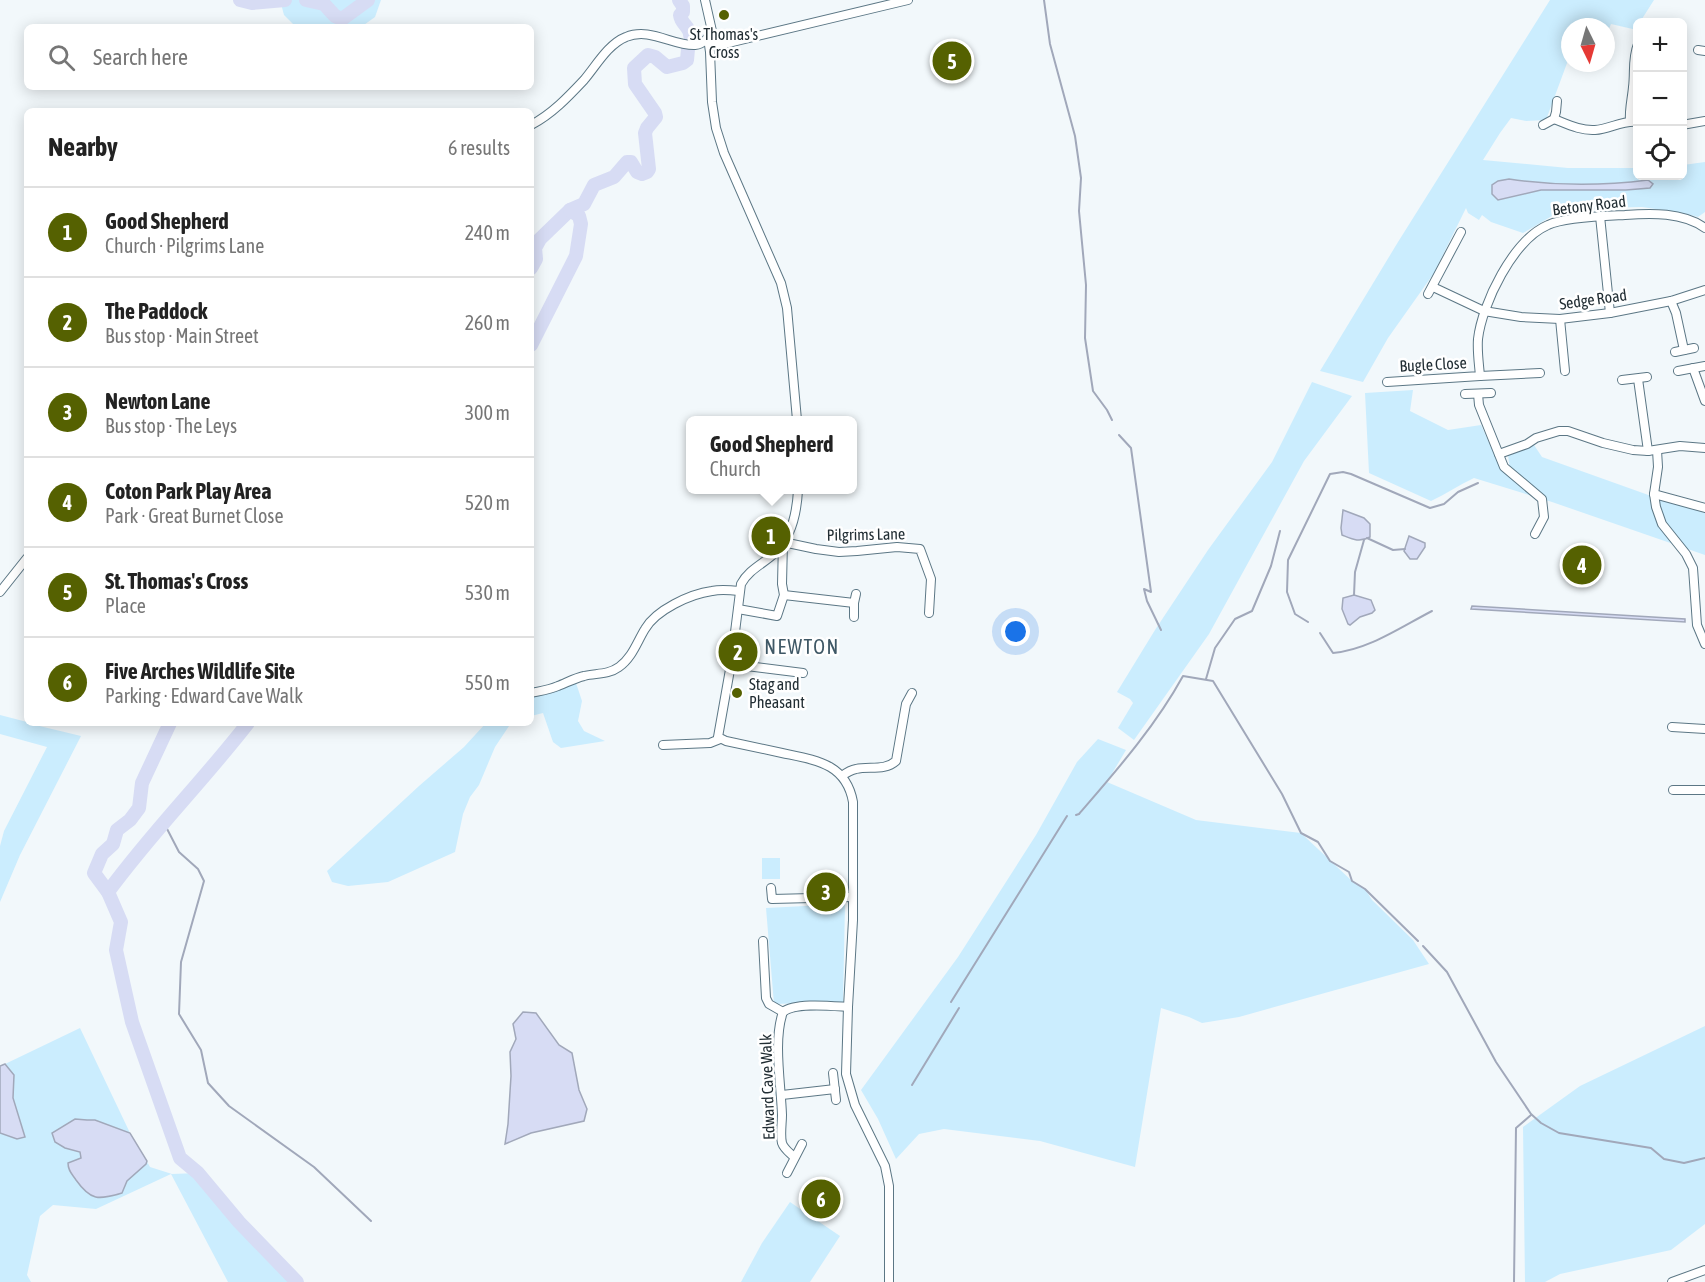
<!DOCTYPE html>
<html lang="en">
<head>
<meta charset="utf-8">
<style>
	:root { --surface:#fff; --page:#f6f6f6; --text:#222; --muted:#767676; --line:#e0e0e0; --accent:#556101 }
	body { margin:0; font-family:"Asap Condensed",sans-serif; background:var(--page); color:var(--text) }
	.controls { position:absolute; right:18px; top:18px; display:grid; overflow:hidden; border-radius:9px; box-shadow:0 3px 15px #0003 }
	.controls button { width:54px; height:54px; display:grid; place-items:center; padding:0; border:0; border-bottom:2px solid var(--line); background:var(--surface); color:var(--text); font:30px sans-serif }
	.compass { position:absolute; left:1561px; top:18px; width:54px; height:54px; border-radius:50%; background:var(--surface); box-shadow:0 3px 15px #0003; rotate:175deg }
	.you { position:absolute; left:1016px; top:632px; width:21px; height:21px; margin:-15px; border:4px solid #fff; border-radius:50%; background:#1a73e8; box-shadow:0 0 0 9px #1a73e833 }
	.badge { display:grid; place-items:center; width:39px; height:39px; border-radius:50%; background:var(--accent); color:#fff; font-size:20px; font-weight:700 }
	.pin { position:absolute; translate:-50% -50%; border:3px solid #fff; box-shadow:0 2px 6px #0006 }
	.popup { position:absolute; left:686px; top:416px; width:171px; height:78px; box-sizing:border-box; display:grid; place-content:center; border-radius:9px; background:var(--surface); filter:drop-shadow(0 2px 4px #0005); font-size:20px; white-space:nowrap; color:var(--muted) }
	.popup b { font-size:22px; color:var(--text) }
	.popup::after { content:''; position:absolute; left:50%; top:100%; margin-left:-12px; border:12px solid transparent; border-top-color:var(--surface) }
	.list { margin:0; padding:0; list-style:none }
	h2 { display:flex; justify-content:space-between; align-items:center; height:78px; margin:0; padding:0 24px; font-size:26px }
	h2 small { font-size:20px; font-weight:400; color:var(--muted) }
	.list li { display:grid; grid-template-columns:39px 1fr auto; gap:18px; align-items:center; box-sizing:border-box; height:90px; padding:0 24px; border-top:2px solid var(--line) }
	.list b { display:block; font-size:22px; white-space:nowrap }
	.list p { margin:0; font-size:20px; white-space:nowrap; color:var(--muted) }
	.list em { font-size:20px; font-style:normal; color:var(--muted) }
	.icon { flex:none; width:33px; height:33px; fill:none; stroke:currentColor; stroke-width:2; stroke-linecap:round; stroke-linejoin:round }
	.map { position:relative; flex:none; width:1705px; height:1282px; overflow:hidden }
	.search { position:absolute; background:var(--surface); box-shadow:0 3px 15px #0003; left:24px; top:24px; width:510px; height:66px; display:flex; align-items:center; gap:15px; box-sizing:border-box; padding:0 21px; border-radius:9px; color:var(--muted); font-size:22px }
	.panel { position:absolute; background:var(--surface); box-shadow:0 3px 15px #0003; left:24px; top:108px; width:510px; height:618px; border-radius:9px }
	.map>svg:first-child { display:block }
	.green { fill:#cbedfe }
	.water { fill:#d7dcf4; stroke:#a1a8ba; stroke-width:1.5 }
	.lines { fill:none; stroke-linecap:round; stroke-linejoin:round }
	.stream { stroke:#a1a8ba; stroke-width:2 }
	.river { stroke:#d7dcf4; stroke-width:14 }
	.minor-casing { stroke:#5c7785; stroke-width:10 }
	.minor { stroke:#fff; stroke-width:8 }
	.poi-dot { fill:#556101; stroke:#fff; stroke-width:2 }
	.labels { text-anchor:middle; stroke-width:5; stroke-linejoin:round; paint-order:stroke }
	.poi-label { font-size:16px; fill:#222e34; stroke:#fff }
	.street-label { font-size:16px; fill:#222e34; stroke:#fff }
	.quarter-label { font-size:20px; letter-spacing:1.5px; fill:#3f5866; stroke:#fff }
</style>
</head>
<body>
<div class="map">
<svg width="1705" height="1282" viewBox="0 0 1705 1282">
	<rect width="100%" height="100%" fill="#f2f8fb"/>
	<g class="green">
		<polygon points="280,0 381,0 375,17 361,27 296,27 284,15"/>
		<polygon points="1550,0 1654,0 1640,22 1638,22 1637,30 1611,24 1606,36 1606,27 1570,27 1570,55 1546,120 1526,121 1511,118 1500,133 1483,160 1568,168 1637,168 1638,176 1682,176 1683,165 1705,162 1705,212 1698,217 1683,213 1642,207 1600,208 1552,216 1523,233 1491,222 1482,215 1479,220 1468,213 1466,208 1434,273 1388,338 1363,382 1320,371 1398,242"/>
		<polygon points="1312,382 1352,396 1304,461 1209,634 1134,740 1118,728 1133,703 1130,699 1117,692 1155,630 1208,550 1272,462"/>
		<path d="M1413,390L1410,411L1448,430L1481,425L1502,471L1510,470L1508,455L1534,445L1542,457L1654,497L1705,513V555L1552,502L1474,478C1459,485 1446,494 1431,501L1369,473L1365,393Z"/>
		<polygon points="576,683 582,701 578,721 584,731 605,741 561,748 553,742 543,713 531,716 531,697"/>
		<polygon points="0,715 27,722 27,723 81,736 20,855 0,902 0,846 4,831 47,747 0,734"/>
		<polygon points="486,723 511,723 495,747 479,785 470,797 463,814 455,852 388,882 348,886 332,882 327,871 419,786 464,747"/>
		<polygon points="1098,739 1126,750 1107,782 1196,820 1301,833 1352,881 1365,889 1372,900 1413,940 1429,964 1239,1017 1202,1023 1189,1017 1161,1008 1135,1167 1040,1141 944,1129 919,1134 896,1159 878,1119 861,1090 958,957 1036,835 1077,762"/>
		<rect x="762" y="858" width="18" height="21"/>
		<polygon points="845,904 843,1002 774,1004 766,908"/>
		<polygon points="1705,1026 1705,1224 1671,1250 1560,1274 1545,1282 1525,1282 1523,1127 1580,1086"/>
		<polygon points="80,1028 130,1133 150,1167 172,1174 198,1173 239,1222 297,1282 228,1282 171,1174 96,1209 53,1205 40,1216 27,1275 31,1282 0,1282 0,1133 17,1139 0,1086 5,1064"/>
		<polygon points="790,1202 840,1236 810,1282 741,1282 762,1243"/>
	</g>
	<g class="water">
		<path d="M1509,179C1556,186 1601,186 1648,180L1653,184L1650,188L1626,190H1541L1498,200L1492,194V185L1498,181Z"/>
		<path d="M1343,510L1364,518L1370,524V537C1359,543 1352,539 1342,535L1341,528Z"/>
		<polygon points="1409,536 1425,543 1425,547 1417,559 1410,559 1404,551"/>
		<polygon points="1354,595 1371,600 1375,610 1372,613 1360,617 1350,625 1348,624 1342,609 1343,598"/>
		<polygon points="1472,606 1685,619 1685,622 1471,609"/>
		<polygon points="523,1012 536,1013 559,1045 572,1053 579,1090 587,1109 584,1121 531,1133 505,1144 508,1124 511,1076 510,1052 516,1039 513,1024"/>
		<polygon points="5,1064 14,1075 13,1098 25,1137 17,1139 0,1133 0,1066"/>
		<path d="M75,1119L87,1120H95L130,1133L147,1161L146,1164L127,1181L122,1193C98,1200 91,1201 76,1180C72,1174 68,1171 68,1163L81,1158L80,1152L65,1148L55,1142L52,1133Z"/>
	</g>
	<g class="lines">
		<g class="stream">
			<polyline points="1044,0 1050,44 1075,136 1081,178 1079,211 1086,285 1085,338 1093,391 1107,410 1112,420"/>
			<polyline points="1119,435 1131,448 1151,592 1144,589 1147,601 1161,630"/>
			<polyline points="1367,538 1393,550 1405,549"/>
			<polyline points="1354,595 1355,572 1364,540"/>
			<polyline points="1308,622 1295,614 1287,592 1288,560 1330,474 1343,472 1351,474 1430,508 1444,504 1458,492 1478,483"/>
			<path d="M1320,633L1333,653C1368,650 1401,627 1432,611"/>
			<polyline points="1206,679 1215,648 1235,619 1252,611 1271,566 1280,531"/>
			<path d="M1076,815L1079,814C1116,771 1155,727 1183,676L1213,681L1282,794L1301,833L1318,842L1330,861L1349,872L1352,881L1365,889L1418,941"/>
			<polyline points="164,823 179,852 198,869 204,881 181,962 179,1014 201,1050 208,1083 229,1106 314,1167 371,1221"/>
			<polyline points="1423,946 1447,972 1496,1062 1531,1114 1541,1123 1559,1133 1651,1148 1664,1159 1684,1163 1705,1158"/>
			<polyline points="951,1002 1067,816"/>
			<polyline points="912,1085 959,1008"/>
			<polyline points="1514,1282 1516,1128 1531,1115"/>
		</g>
		<g class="river">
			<polyline points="240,0 252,3 285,0"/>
			<polyline points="306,0 324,4 335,16 342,19 368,0"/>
			<path d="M679,0L683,6V12L680,15C681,24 690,27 690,35"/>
			<polyline points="531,268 536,259 535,248 540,239 570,210"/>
			<polyline points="531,345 576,256 581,224 579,216 570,210 584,204 594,185 614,177 627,162 631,162 637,172 642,174 647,172 649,169 645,133 647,128 656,117 655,113 635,84 634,68 648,55 655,57 667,67 683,63 687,60 688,49"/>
			<path d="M248,723C203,781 151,833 108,892L121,922L116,950L132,1022L180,1158L198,1173L239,1222L297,1282"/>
			<polyline points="108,892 94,873 102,854 113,844 117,830 130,820 139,808 142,783 170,723"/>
		</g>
		<g class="minor-casing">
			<g id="minor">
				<polyline points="708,38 710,52 712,102 716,128 724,153 781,283 787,308 797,420"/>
				<polyline points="708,38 720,45 908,0"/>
				<polyline points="1698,50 1705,51"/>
				<path d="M1554,119C1567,124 1581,131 1595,130C1610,129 1622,120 1638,122"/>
				<path d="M1630,121C1629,109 1632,99 1633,87C1635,72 1632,59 1638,44"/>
				<path d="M531,125C552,114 568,97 584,80C596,66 608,44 626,37C650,27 673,46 695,45C704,44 708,38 712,31L705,0"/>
				<polyline points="1543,125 1554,119 1556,112 1557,101"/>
				<polyline points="1682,125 1705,121"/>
				<polyline points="1600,216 1610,313"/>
				<polyline points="1433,287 1484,311 1521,317 1560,319 1610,313 1671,301 1705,290"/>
				<polyline points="1428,294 1461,232"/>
				<polyline points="1671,301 1676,313 1684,350"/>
				<polyline points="1560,319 1565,371"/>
				<polyline points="1675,352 1694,348"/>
				<polyline points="1693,368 1705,401"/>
				<polyline points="1678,371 1705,366"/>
				<polyline points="1480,376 1540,373"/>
				<polyline points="1638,379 1648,451"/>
				<polyline points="1622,380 1647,377"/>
				<path d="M1387,382L1480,376C1479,364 1477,351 1478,339C1482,304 1513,240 1548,225C1565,217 1605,216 1625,215C1651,213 1683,212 1705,228"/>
				<polyline points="1465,394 1491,393"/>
				<polyline points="1478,394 1479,405 1504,467 1542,499 1544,517 1535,534"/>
				<polyline points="1657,450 1658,467 1654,494 1656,507 1662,524 1686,554 1693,568 1697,625 1705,644"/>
				<polyline points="1499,454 1527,444 1536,438 1559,431 1568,431 1603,443 1633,450 1648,451 1680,446 1705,448"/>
				<path d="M798,490C797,510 792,536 776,552C765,563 749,569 741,584L731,664L718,737L726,741C744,745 763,749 782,753C815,760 846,763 853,802V920L848,1007L846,1074L855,1105L885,1166L889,1186V1282"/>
				<polyline points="1654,494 1705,508"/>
				<polyline points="0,592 27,558"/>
				<polyline points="784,595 854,603"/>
				<polyline points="738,609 777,616 784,595 782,584 783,542 816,549 839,552 857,551 897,547 920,549 931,579 929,613"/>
				<polyline points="854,617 854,603 856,594"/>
				<polyline points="731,664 803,673"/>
				<path d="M531,693C540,691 549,690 558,686C566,683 575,678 584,676C596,673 608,675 619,667C632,658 637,642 645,629C656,610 690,594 712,591C721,589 730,590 739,591"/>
				<polyline points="1672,727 1705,729"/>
				<polyline points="663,745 710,743 720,739"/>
				<path d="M842,776C846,773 850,770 856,769C869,766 885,771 896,761L906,704L912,693"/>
				<polyline points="1673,790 1705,790"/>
				<polyline points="771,888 772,899 852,897"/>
				<polyline points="763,941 766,998 769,1004 783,1012"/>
				<path d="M783,1012C773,1040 781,1084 782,1115C782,1123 780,1135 782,1143C784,1149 790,1153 794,1157"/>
				<path d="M783,1012C795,1002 832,1006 848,1007"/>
				<polyline points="833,1073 836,1100"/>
				<polyline points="782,1095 835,1089"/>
				<polyline points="787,1173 802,1144"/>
				<polyline points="1672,1282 1705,1270"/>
			</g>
		</g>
		<use href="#minor" class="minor"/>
	</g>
	<g class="poi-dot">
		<circle cx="724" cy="15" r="6"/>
		<circle cx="737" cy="693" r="6"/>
	</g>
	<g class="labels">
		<g class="poi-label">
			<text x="724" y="40">St Thomas's<tspan x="724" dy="18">Cross</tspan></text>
			<text x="749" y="690" text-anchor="start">Stag and<tspan x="749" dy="18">Pheasant</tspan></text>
		</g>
		<g class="street-label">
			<text transform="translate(1589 205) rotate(-7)" y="6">Betony Road</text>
			<text transform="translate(1593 299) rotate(-8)" y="6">Sedge Road</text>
			<text transform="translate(1433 364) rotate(-3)" y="6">Bugle Close</text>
			<text transform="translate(866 534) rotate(-1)" y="6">Pilgrims Lane</text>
			<text transform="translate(767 1087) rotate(-92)" y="6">Edward Cave Walk</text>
		</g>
		<g class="quarter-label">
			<text x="802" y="654">NEWTON</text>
		</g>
	</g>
</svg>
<div class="controls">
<button>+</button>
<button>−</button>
<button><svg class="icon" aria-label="locate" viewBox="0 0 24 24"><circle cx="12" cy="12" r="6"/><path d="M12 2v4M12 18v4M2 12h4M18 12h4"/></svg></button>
</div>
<svg class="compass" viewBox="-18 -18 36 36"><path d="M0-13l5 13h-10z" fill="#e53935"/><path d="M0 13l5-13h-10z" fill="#767676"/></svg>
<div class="you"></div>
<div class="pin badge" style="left:771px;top:536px">1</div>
<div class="popup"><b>Good Shepherd</b>Church</div>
<div class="pin badge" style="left:738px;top:652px">2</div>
<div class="pin badge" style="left:826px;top:892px">3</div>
<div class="pin badge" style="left:1582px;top:565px">4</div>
<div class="pin badge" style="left:952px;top:61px">5</div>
<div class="pin badge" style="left:821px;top:1199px">6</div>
<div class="search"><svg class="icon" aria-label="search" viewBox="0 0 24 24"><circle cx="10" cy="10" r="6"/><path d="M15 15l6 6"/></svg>Search here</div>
<section class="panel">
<h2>Nearby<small>6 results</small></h2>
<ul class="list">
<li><span class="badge">1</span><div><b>Good Shepherd</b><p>Church · Pilgrims Lane</p></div><em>240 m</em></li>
<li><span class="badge">2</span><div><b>The Paddock</b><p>Bus stop · Main Street</p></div><em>260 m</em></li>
<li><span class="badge">3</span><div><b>Newton Lane</b><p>Bus stop · The Leys</p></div><em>300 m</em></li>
<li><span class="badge">4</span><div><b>Coton Park Play Area</b><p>Park · Great Burnet Close</p></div><em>520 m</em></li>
<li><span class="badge">5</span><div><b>St. Thomas's Cross</b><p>Place</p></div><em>530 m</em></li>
<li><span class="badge">6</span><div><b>Five Arches Wildlife Site</b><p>Parking · Edward Cave Walk</p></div><em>550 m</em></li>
</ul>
</section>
</div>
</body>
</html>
